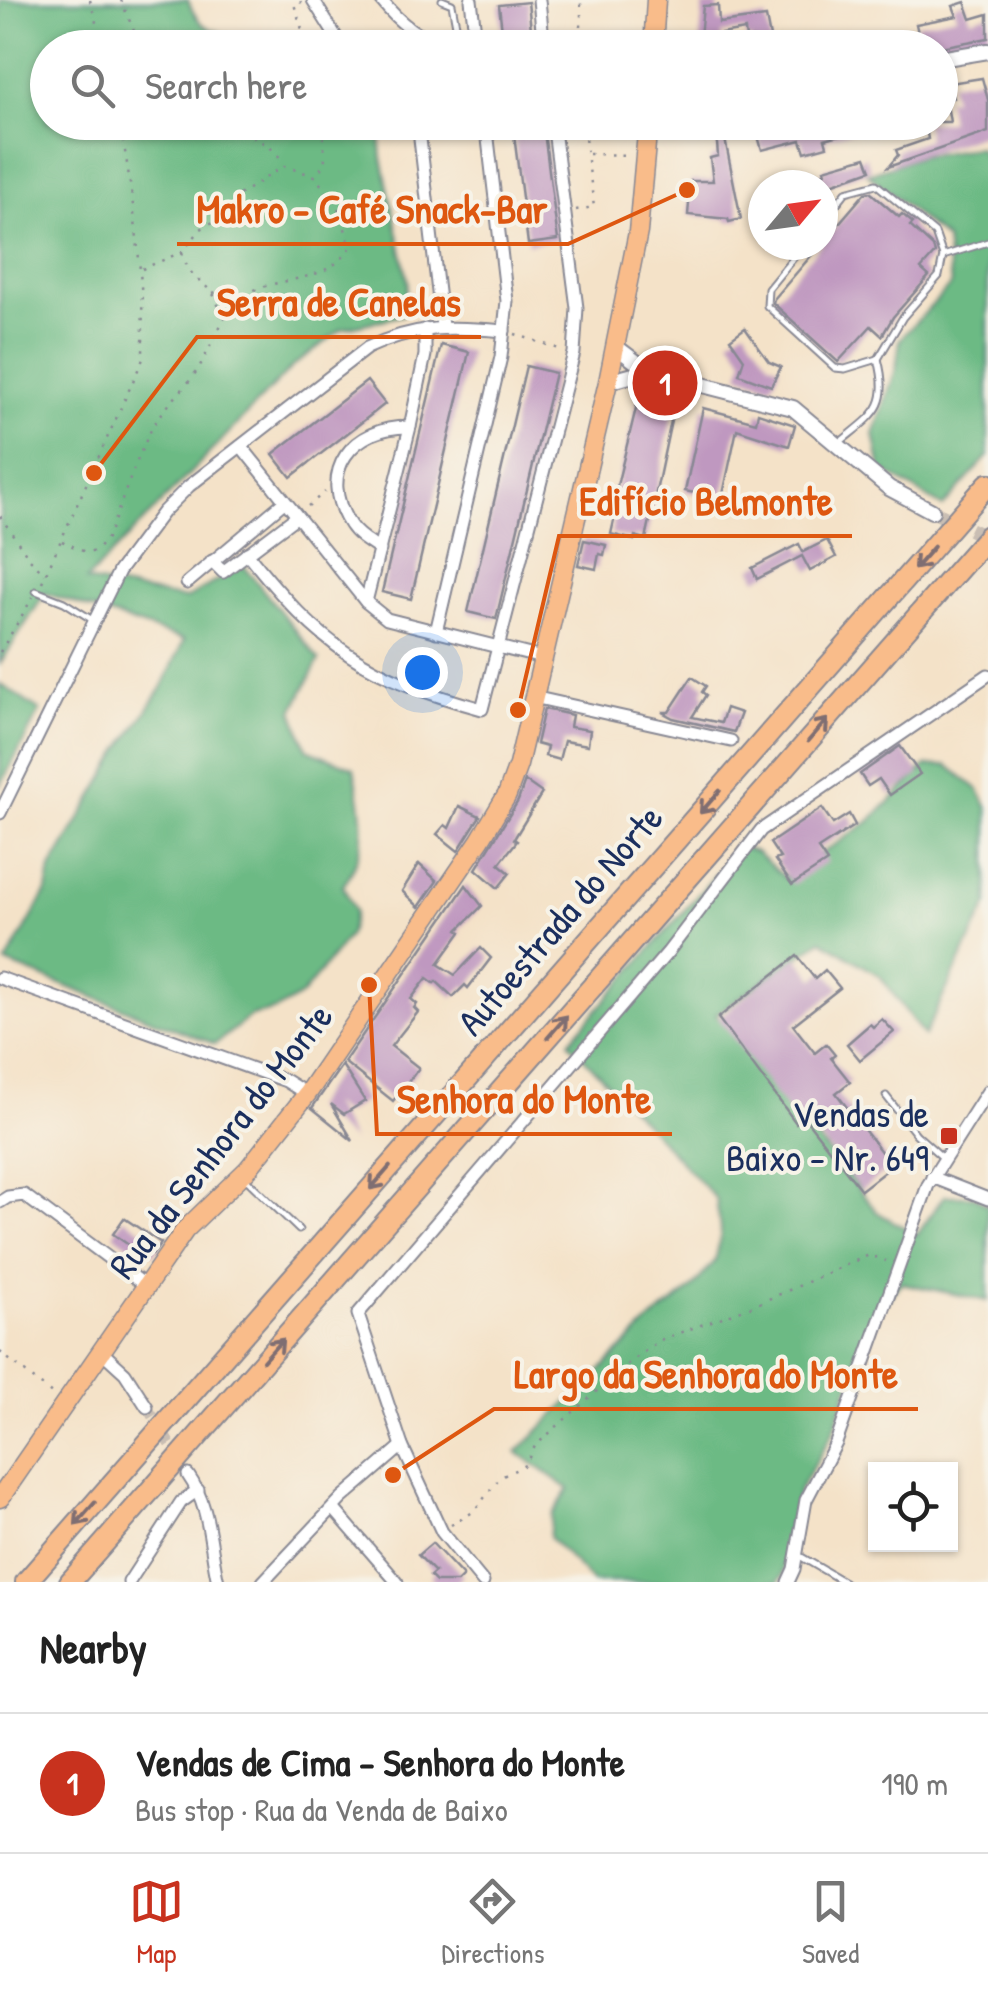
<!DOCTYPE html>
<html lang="en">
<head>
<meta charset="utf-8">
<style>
	:root { --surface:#fff; --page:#f2f2f2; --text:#222; --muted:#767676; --line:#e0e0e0; --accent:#c8321e }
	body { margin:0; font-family:"Patrick Hand",sans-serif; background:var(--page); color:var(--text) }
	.controls { position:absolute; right:30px; bottom:30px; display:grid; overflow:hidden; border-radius:0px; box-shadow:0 2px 8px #0004 }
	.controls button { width:90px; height:90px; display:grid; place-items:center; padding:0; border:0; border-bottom:2px solid var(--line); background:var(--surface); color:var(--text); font:50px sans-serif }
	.compass { position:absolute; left:748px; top:170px; width:90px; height:90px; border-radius:50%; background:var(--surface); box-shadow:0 2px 8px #0004; rotate:61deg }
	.you { position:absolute; left:422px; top:672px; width:35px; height:35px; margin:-25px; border:8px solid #fff; border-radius:50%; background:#1a73e8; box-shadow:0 0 0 15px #1a73e833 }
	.badge { display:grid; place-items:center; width:65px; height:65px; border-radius:50%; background:var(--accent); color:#fff; font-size:32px; font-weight:700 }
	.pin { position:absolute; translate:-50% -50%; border:5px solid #fff; box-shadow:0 2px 10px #0006 }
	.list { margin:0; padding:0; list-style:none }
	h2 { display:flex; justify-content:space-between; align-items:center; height:130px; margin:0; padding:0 40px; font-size:42px }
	h2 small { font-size:32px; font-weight:400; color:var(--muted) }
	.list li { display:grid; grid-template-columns:65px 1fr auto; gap:30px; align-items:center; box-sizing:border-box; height:140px; padding:0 40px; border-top:2px solid var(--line) }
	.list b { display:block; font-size:38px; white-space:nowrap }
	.list p { margin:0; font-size:32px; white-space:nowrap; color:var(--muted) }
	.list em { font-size:32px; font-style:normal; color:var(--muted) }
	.icon { flex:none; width:55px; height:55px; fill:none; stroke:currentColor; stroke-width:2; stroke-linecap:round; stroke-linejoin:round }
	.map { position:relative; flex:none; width:988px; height:1582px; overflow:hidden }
	.search { position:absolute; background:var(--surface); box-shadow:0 2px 8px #0004; left:30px; right:30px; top:30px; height:110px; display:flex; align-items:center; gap:25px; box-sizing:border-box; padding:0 35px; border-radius:55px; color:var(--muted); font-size:38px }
	.sheet { height:270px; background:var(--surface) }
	nav { display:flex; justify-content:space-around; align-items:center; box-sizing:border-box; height:140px; border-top:2px solid var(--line); background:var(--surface); font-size:28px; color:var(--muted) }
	nav a { display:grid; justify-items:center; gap:5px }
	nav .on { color:var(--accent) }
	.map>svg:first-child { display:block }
	.forest { fill:#6cba84; stroke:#447471; stroke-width:2.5 }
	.building { fill:#bf98c0 }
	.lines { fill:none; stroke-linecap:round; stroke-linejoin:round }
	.minor-tunnel { stroke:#c9beb3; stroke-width:11; stroke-dasharray:11 5.5; stroke-linecap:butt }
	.tertiary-tunnel { stroke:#c9beb3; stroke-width:14; stroke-dasharray:14 7; stroke-linecap:butt }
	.service-casing { stroke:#888893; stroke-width:9 }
	.minor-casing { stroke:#888893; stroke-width:15 }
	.tertiary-casing { stroke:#888893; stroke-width:18 }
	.primary-casing { stroke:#888893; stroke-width:21 }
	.motorway-casing { stroke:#888893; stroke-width:24 }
	.path { stroke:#888893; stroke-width:2.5; stroke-dasharray:2.5 8; stroke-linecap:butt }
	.service { stroke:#fff; stroke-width:5 }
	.minor { stroke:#fff; stroke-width:11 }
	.tertiary { stroke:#fff; stroke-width:14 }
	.primary { stroke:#f9bc8a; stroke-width:18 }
	.motorway { stroke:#f9bc8a; stroke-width:20 }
	.oneway { stroke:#7f6e72 }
	.poi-dot { fill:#c8321e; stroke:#f7f3e8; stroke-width:4 }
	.labels { text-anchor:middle; stroke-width:8; stroke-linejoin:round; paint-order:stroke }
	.street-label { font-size:38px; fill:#1b2f5e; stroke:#f7f3e8 }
	.poi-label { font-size:38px; fill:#1b2f5e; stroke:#f7f3e8; text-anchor:end }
	.leader { fill:none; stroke:#de5710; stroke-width:4 }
	.callout-dot { fill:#de5710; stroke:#f7f3e8; stroke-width:4 }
	.callout-label { font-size:40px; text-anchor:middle; font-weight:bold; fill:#de5710; stroke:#f7f3e8; stroke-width:8; stroke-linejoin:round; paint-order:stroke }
</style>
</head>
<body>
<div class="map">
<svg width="988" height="1582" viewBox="0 0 988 1582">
	<rect width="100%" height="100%" fill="#f7f3e8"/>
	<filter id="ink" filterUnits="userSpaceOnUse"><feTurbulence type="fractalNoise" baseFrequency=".01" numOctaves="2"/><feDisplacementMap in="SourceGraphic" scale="20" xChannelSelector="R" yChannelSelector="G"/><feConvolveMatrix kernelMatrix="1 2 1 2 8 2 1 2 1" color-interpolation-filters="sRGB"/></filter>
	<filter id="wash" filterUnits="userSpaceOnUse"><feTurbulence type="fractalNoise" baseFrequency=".0048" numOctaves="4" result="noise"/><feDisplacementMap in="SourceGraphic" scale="40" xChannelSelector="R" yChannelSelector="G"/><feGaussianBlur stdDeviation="2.25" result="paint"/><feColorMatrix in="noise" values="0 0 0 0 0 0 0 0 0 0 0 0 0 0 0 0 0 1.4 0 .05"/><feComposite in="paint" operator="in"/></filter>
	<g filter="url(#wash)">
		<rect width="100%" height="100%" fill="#f4e2c8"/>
		<g class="forest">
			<path d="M0,0H188C201,41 229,27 257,47L48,48V122L379,123L382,158L408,282L403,315L342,329L293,366L86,581L186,599L243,565L319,660L293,711L307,749L354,768C363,815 371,845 343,886L355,911L349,935L302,995L276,1010L251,1016L215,1044L6,963L47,891L51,869L121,749L162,688L184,640L45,593L0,664Z"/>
			<polygon points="979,147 988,167 988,456 943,507 881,469 874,434 896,369 900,339 951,285 946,240 868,174 921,156"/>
			<polygon points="0,684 40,711 0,786"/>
			<polygon points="947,765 979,790 988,809 988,904 924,1036 880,976 822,940 716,1014 877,1212 917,1235 944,1196 974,1196 988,1206 988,1301 901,1283 872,1319 833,1433 799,1490 788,1530 783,1575 778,1582 593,1582 549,1537 552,1515 569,1489 517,1452 652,1320 690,1290 715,1261 721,1236 716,1199 569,1042 740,847 756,852 785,878 870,821 926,766"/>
		</g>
		<g id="blocks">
			<g class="building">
				<polygon points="528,2 533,48 504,48 499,5"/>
				<polygon points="965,2 971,19 988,14 988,38 936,48 861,48 861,43 918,33 916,24 957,16 953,6"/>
				<polygon points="718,5 719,23 766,17 772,48 752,48 752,38 746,39 745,30 721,34 723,48 699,48 703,6"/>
				<polygon points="982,78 988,100 988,132 888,167 898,155 896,150 928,139 925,122 950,122 946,99 953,98 950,83"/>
				<polygon points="754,122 872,122 873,126 825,139 827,146 805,152 801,140 762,150"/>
				<polygon points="723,129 741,219 729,222 728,219 688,215 691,181 713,181 710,158 718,156 716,130"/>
				<polygon points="544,132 558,240 528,244 514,135"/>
				<polygon points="866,157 871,170 823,187 767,185 794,174 797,183 825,173 824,169"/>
				<polygon points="870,192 899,217 902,214 913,223 910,226 933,247 935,253 921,269 929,276 893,317 882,336 871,326 838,362 773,303 774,299 865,193"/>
				<polygon points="745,328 769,362 781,367 771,386 739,374 744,359 730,339"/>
				<polygon points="441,345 469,352 411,599 382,592"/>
				<polygon points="526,366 555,373 496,619 468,612"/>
				<polygon points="367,381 385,404 291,477 273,454"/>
				<polygon points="639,396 675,402 646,539 635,536 634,540 611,534 616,512 611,510"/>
				<polygon points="703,408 756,422 758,413 795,425 789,446 737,429 722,499 685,491"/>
				<polygon points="584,540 606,545 604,555 599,554 596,569 578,565"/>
				<polygon points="827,540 836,557 810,571 802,556 757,579 752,568 799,544 803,552"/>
				<polygon points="692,677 706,686 702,692 706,695 692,717 721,723 726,708 741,713 734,732 673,718 662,712 669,712"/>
				<polygon points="544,709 572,715 570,727 590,730 588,745 564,741 559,760 545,756 547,747 536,744"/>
				<polygon points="900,746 920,774 890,795 879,779 868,786 860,774"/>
				<polygon points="525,781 542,793 514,839 517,841 499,864 510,873 498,888 476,869 518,801"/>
				<polygon points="459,806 480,816 458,851 437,834 445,825 449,828"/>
				<polygon points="822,808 833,824 849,814 855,825 818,849 827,862 792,885 775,860 780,858 770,843"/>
				<polygon points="419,864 437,881 419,907 402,891"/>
				<polygon points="466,885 482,906 458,930 461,932 438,964 455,975 481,948 491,958 468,988 465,985 453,997 436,981 434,983 427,978 411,999 417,1004 414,1008 418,1012 391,1046 419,1068 393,1101 344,1062"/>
				<polygon points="797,956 815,979 825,970 840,988 793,1025 815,1053 826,1044 835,1055 831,1058 850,1082 836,1093 892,1166 861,1190 804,1117 796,1123 718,1018"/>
				<polygon points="882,1019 894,1032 860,1060 847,1044 870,1024 873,1027"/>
				<polygon points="342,1065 365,1101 344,1114 331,1104 353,1141 312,1108"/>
				<polygon points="124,1218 161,1243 153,1254 147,1250 143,1255 113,1234"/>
				<polygon points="432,1543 463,1576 457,1582 436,1582 430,1576 435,1572 418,1555"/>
			</g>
		</g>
	</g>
	<g filter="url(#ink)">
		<use href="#blocks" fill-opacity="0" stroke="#888893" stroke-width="2.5"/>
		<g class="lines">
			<polyline class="minor-tunnel" points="147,1407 181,1463"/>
			<polyline class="tertiary-tunnel" points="932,511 988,538"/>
			<g class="service-casing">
				<g id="service">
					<polyline points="442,0 452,4 458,36 453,48"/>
					<path d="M823,221L846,192L876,184L935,233L943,256L939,276L903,317L878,359C891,408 874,414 839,443"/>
					<polyline points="804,245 768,289 767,306 835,368 845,369 878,359"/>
					<polyline points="943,256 988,242"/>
					<polyline points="36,591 64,602 91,619"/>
					<polyline points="886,1096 916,1134 943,1158"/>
					<polyline points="244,1177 299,1230"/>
					<polyline points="798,1555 844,1582"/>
				</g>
			</g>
			<g class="minor-casing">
				<g id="minor">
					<polyline points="313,0 343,48"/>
					<path d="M381,0C400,24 419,38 449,48"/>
					<polyline points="471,0 477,48"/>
					<polyline points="539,0 544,48"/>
					<polyline points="418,122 442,326"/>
					<polyline points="241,446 366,602 387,619 542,658"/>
					<path d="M380,550C370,543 357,536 350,525C316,472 352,426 410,427"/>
					<path d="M247,553C322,648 366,677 482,709L574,353L577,308L553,122"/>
					<polyline points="212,561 223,572 296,517"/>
					<polyline points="187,583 284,502"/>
					<polyline points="366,602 410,427 425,355 425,329"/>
					<polyline points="436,632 501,357 507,301 486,122"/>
					<polyline points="533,697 731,741"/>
					<path d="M0,813L119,571L163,512L189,486L367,348C416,325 451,326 504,331"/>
					<polyline points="0,978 286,1081 307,1094"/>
					<polyline points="932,1177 988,1199"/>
					<polyline points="0,1202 8,1197 24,1195 146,1286"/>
					<polyline points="102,1352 125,1373 147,1407"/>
					<path d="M188,1475C211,1508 209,1544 218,1582"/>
					<polyline points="333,1508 397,1582"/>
					<polyline points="129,1582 181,1502 198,1490"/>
					<polyline points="263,1582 342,1498 402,1446"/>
					<polyline points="483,1582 442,1532 402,1446 358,1314 668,952 761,830 988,675"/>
					<polyline points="788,1582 794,1569 806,1500 836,1443 928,1185 988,1091"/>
				</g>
			</g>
			<g class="tertiary-casing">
				<g id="tertiary">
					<polyline points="940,59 988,51"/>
					<polyline points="615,346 648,371 793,408 889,488 932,511"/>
					<polyline points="608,382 648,371"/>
				</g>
			</g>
			<g class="primary-casing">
				<g id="primary">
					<polyline points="653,48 656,0"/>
					<polyline points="0,1498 185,1230 248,1169 307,1094 480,840 507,795 518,765 608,382 638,232 648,122"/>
				</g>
			</g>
			<g class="motorway-casing">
				<g id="motorway">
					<polyline points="26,1582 988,484"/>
					<polyline points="70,1582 988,536"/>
				</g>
			</g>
			<g class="path">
				<polyline points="90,0 103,48"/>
				<polyline points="121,0 141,48"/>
				<polyline points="302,2 294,4 308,48"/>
				<polyline points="314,48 324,39"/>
				<polyline points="581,48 581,0"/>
				<path d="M213,122C235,131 274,140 283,164"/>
				<polyline points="589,154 631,155"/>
				<polyline points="576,210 594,207 583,122"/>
				<path d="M182,253C190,279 198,276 212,293C217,298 219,309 222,316"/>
				<polyline points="142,269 182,252 201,229 228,213 239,195 284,166 315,176 325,163 323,122"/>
				<polyline points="213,293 227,288 243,295"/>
				<polyline points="515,334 559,349"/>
				<polyline points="308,506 325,492"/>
				<polyline points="0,516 29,558 45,574"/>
				<path d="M62,541L87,553L96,551L108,537C122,502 134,464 151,430C163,407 184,391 198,369C213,345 220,317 242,298C269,274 325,288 351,247L339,210L315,176"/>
				<path d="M42,582L143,359C144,279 134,201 120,122"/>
				<polyline points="0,652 33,597"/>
				<polyline points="0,1352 53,1395"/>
				<polyline points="451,1525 473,1512 501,1477 525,1465 535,1446 626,1365 660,1340 755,1305 869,1255 886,1261"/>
			</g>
			<use href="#service" class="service"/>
			<use href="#minor" class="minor"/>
			<use href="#tertiary" class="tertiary"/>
			<use href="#primary" class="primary"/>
			<use href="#motorway" class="motorway"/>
		</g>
		<defs><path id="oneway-shaft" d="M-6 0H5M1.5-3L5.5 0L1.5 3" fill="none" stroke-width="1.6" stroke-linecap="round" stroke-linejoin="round" transform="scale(2.5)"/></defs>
		<g class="oneway">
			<use href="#oneway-shaft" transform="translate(924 558) rotate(131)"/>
			<use href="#oneway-shaft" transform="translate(818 730) rotate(-49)"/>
			<use href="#oneway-shaft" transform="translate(710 802) rotate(131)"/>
			<use href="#oneway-shaft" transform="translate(557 1027) rotate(-49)"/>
			<use href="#oneway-shaft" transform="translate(380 1178) rotate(131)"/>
			<use href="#oneway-shaft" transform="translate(273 1350) rotate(-48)"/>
			<use href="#oneway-shaft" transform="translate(85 1514) rotate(131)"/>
		</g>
	</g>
	<rect class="poi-dot" x="939" y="1126" width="20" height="20" rx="5"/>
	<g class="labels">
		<g class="street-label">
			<text transform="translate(560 920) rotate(-49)" y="13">Autoestrada do Norte</text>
			<text transform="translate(221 1141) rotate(-52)" y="13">Rua da Senhora do Monte</text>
		</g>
		<g class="poi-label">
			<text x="929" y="1127">Vendas de<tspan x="929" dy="44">Baixo - Nr. 649</tspan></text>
		</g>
	</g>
	<path class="leader" d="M687 190L568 244H177M94 473L197 337H481M518 710L559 536H852M369 985L377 1134H672M393 1475L494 1409H918"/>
	<g class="callout-dot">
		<circle cx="687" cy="190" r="10"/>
		<circle cx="94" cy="473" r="10"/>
		<circle cx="518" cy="710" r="10"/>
		<circle cx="369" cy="985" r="10"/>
		<circle cx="393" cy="1475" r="10"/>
	</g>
	<g class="callout-label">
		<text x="372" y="223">Makro - Café Snack-Bar</text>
		<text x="339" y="316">Serra de Canelas</text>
		<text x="706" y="515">Edifício Belmonte</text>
		<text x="524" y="1113">Senhora do Monte</text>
		<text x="706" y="1388">Largo da Senhora do Monte</text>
	</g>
</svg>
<div class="controls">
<button><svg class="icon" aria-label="locate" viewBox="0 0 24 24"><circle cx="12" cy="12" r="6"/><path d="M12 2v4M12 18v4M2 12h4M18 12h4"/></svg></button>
</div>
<svg class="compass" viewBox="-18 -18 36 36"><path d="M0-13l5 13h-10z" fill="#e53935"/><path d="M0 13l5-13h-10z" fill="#767676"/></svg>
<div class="you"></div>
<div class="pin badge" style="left:665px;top:383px">1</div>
<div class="search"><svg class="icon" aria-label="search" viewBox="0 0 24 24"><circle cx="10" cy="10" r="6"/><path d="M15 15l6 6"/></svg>Search here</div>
</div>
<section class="sheet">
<h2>Nearby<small></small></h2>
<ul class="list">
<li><span class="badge">1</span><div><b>Vendas de Cima - Senhora do Monte</b><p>Bus stop · Rua da Venda de Baixo</p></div><em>190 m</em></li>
</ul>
</section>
<nav>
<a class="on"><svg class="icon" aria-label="map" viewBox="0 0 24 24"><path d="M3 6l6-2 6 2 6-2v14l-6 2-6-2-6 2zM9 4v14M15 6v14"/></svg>Map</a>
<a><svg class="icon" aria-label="directions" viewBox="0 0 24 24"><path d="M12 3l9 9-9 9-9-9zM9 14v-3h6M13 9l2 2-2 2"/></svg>Directions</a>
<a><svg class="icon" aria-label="saved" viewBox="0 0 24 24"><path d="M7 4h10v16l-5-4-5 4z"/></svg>Saved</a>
</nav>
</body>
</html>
